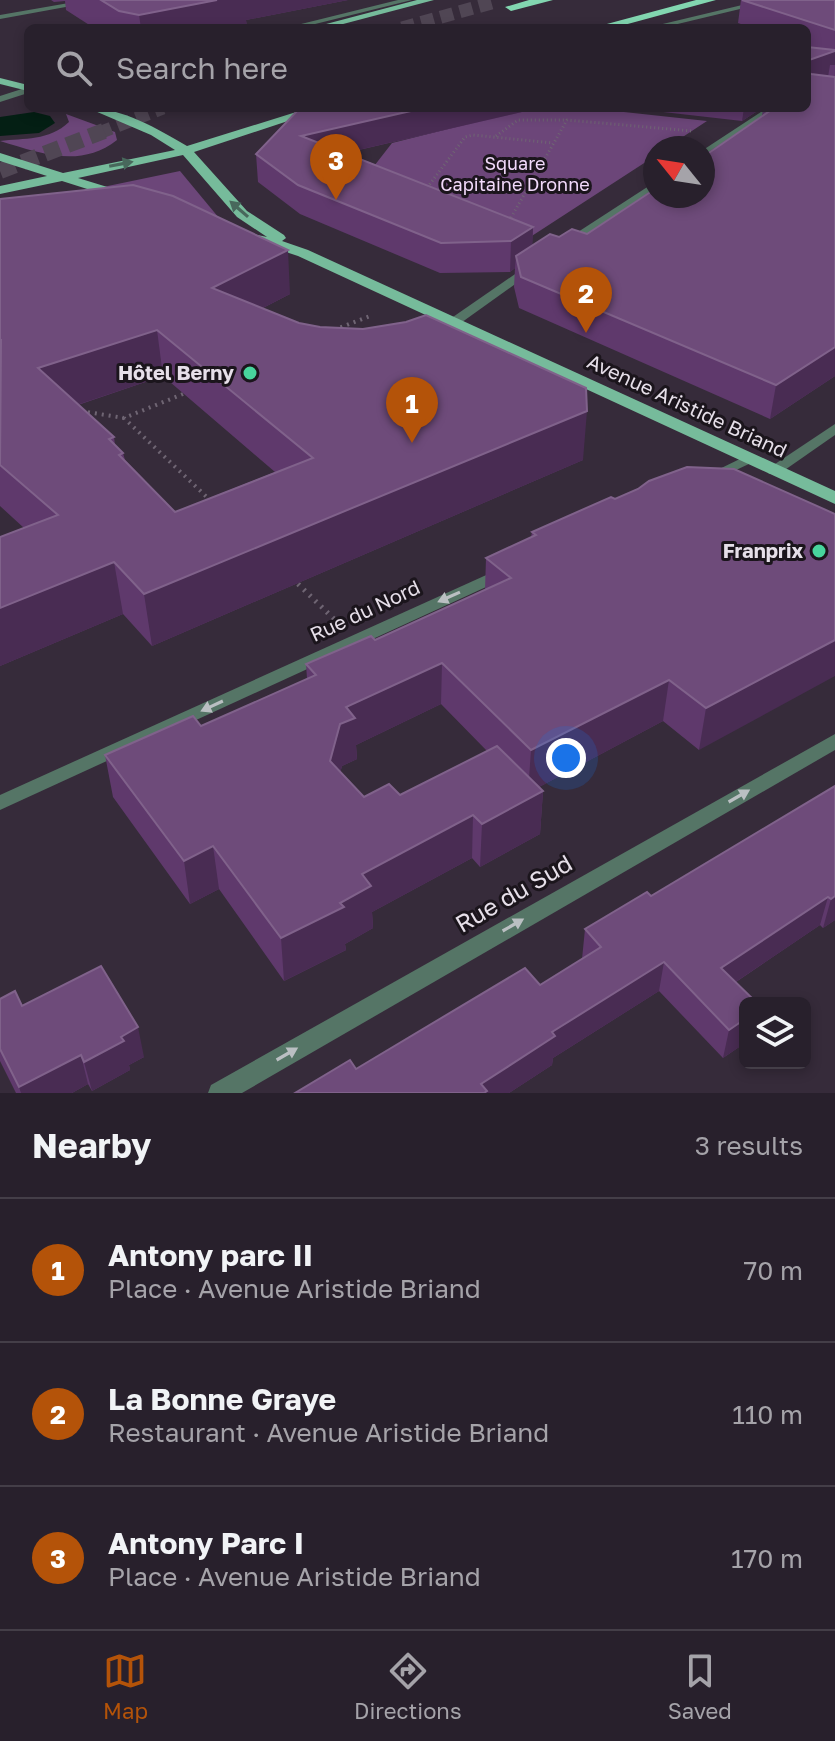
<!DOCTYPE html>
<html lang="en">
<head>
<meta charset="utf-8">
<style>
	:root { --surface:#28202c; --page:#302834; --text:#f1f3f6; --muted:#a5a3a9; --line:#443e48; --accent:#b45309 }
	body { margin:0; font-family:"Golos Text",sans-serif; background:var(--page); color:var(--text) }
	.controls { position:absolute; right:24px; bottom:24px; display:grid; overflow:hidden; border-radius:12px; box-shadow:0 4px 12px #0003 }
	.controls button { width:72px; height:72px; display:grid; place-items:center; padding:0; border:0; border-bottom:2px solid var(--line); background:var(--surface); color:var(--text); font:40px sans-serif }
	.compass { position:absolute; left:643px; top:136px; width:72px; height:72px; border-radius:50%; background:var(--surface); box-shadow:0 4px 12px #0003; rotate:300deg }
	.you { position:absolute; left:566px; top:758px; width:28px; height:28px; margin:-20px; border:6px solid #fff; border-radius:50%; background:#1a73e8; box-shadow:0 0 0 12px #1a73e833 }
	.badge { display:grid; place-items:center; width:52px; height:52px; border-radius:50%; background:var(--accent); color:#fff; font-size:26px; font-weight:700 }
	.pin { position:absolute; translate:-50% -66px; filter:drop-shadow(0 2px 4px #0008) }
	.pin::after { content:''; position:absolute; top:42px; width:28px; height:24px; background:inherit; clip-path:polygon(0 0,100% 0,50% 100%) }
	.list { margin:0; padding:0; list-style:none }
	h2 { display:flex; justify-content:space-between; align-items:center; height:104px; margin:0; padding:0 32px; font-size:34px }
	h2 small { font-size:26px; font-weight:400; color:var(--muted) }
	.list li { display:grid; grid-template-columns:52px 1fr auto; gap:24px; align-items:center; box-sizing:border-box; height:144px; padding:0 32px; border-top:2px solid var(--line) }
	.list b { display:block; font-size:30px; white-space:nowrap }
	.list p { margin:0; font-size:26px; white-space:nowrap; color:var(--muted) }
	.list em { font-size:26px; font-style:normal; color:var(--muted) }
	.icon { flex:none; width:44px; height:44px; fill:none; stroke:currentColor; stroke-width:2; stroke-linecap:round; stroke-linejoin:round }
	.map { position:relative; flex:none; width:835px; height:1093px; overflow:hidden }
	.search { position:absolute; background:var(--surface); box-shadow:0 4px 12px #0003; left:24px; right:24px; top:24px; height:88px; display:flex; align-items:center; gap:20px; box-sizing:border-box; padding:0 28px; border-radius:12px; color:var(--muted); font-size:30px }
	.sheet { height:536px; background:var(--surface) }
	nav { display:flex; justify-content:space-around; align-items:center; box-sizing:border-box; height:112px; border-top:2px solid var(--line); background:var(--surface); font-size:22px; color:var(--muted) }
	nav a { display:grid; justify-items:center; gap:4px }
	nav .on { color:var(--accent) }
	.map>svg:first-child { display:block }
	.green { fill:#6c4679 }
	.water { fill:#041f14 }
	.lines { fill:none; stroke-linecap:round; stroke-linejoin:round }
	.highway-tunnel-far1 { stroke:#504654; stroke-width:13; stroke-dasharray:13 7; stroke-linecap:butt }
	.highway-tunnel { stroke:#504654; stroke-width:16; stroke-dasharray:16 8; stroke-linecap:butt }
	.path-far2 { stroke:#6f6573; stroke-width:3; stroke-dasharray:1 3; stroke-linecap:butt }
	.path-far1 { stroke:#6f6573; stroke-width:4; stroke-dasharray:2 5; stroke-linecap:butt }
	.path { stroke:#6f6573; stroke-width:5; stroke-dasharray:2 6; stroke-linecap:butt }
	.lane { fill:#557566; fill-rule:evenodd }
	.street { fill:#557566; fill-rule:evenodd }
	.primary { fill:#76bb9b; fill-rule:evenodd }
	.highway { fill:#82d6b0; fill-rule:evenodd }
	.wall { fill:#5f396c; fill-rule:evenodd }
	.shaded-wall { fill:#492c53 }
	.building { fill:#6e4b7a; stroke:#80628b; stroke-width:2; fill-rule:evenodd }
	.oneway { fill:#48685c }
	.oneway2 { fill:#babfc2 }
	.poi-dot { fill:#48d49d; stroke:#1b151c; stroke-width:3 }
	.labels { text-anchor:middle; stroke-width:6; stroke-linejoin:round; paint-order:stroke }
	.far-park-label { font-size:18px; fill:#f2dafb; stroke:#1b151c }
	.poi-label { font-size:20px; font-weight:bold; fill:#e6dfe9; stroke:#1b151c; text-anchor:end }
	.street-label { font-size:20px; fill:#e6dfe9; stroke:#1b151c }
	.near-street-label { font-size:24px; fill:#e6dfe9; stroke:#1b151c }
</style>
</head>
<body>
<div class="map">
<svg width="835" height="1093" viewBox="0 0 835 1093">
	<rect width="100%" height="100%" fill="#362b3a"/>
	<g class="green">
		<polygon points="532,108 587,108 707,121 666,148 655,148 655,156 521,243 364,179 392,143"/>
		<path d="M66,114L115,132L117,140C80,169 40,153 0,141C24,138 49,141 69,122Z"/>
		<polygon points="180,171 219,218 103,187"/>
	</g>
	<polygon class="water" points="34,112 50,116 55,123 39,133 0,136 0,117"/>
	<g class="lines">
		<g class="highway-tunnel-far1">
			<polyline points="402,28 495,2"/>
			<polyline points="99,133 163,108"/>
		</g>
		<polyline class="highway-tunnel" points="0,171 104,131"/>
		<g class="path-far2">
			<polyline points="496,136 518,120 566,120"/>
			<polyline points="430,190 427,188 465,137 473,135 553,143"/>
			<polyline points="509,221 567,120 692,131"/>
		</g>
		<g class="path-far1">
			<polyline points="334,330 370,316"/>
			<polyline points="183,394 124,418 213,503"/>
			<polyline points="81,411 124,418"/>
		</g>
		<polyline class="path" points="298,584 335,620"/>
		<g class="lane">
			<polygon points="398,0 412,0 299,28 285,28"/>
			<polygon points="763,0 777,0 661,28 646,28"/>
			<polygon points="28,87 28,93 0,102 0,96"/>
		</g>
		<g class="street">
			<polygon points="86,0 104,0 0,19 0,15"/>
			<polygon points="767,108 778,108 703,157 703,150"/>
			<polygon points="655,182 655,190 571,245 561,243"/>
			<polygon points="531,263 535,264 535,270 458,325 450,325 450,319"/>
			<polygon points="835,424 835,435 779,474 769,474 767,471 769,468"/>
			<polygon points="748,455 753,456 755,459 753,462 715,480 710,481 703,477"/>
			<polygon points="504,567 512,572 510,576 0,810 0,795"/>
			<polygon points="835,734 835,750 242,1093 208,1093 211,1085"/>
		</g>
		<g class="primary">
			<polygon points="417,0 434,0 328,28 311,28"/>
			<polygon points="0,78 28,85 28,91 0,84"/>
			<path d="M88,108C123,108 158,129 187,146L309,108H327L194,152L247,211L284,235L286,238L282,241L308,250L835,491V504L298,256L243,238V232L267,237L237,217L183,155L78,178L127,193L129,196L122,200L62,181L0,194V186L47,176L0,161V153L63,173L175,150L151,135Z"/>
		</g>
		<g class="highway">
			<polygon points="529,0 553,0 511,11 505,7"/>
			<polygon points="696,0 716,0 613,28 592,28"/>
		</g>
	</g>
	<g class="wall">
		<polygon points="51,0 348,0 246,20 247,28 94,28 66,10 65,1 54,2"/>
		<polygon points="741,0 835,0 835,376 770,419 519,308 514,287 515,268 510,272 440,273 300,214 258,182 256,154 300,108 539,108 346,153 533,227 532,245 559,237 587,234 762,116 763,108 807,108 812,48 807,46 807,28 752,28 738,23"/>
		<polygon points="628,108 762,108 742,121"/>
		<path d="M0,199L290,294L263,308L583,460L152,646L123,614L0,666V537L24,528L0,506ZM163,376L275,472L175,512L125,460L123,453L115,445L114,437L78,405Z"/>
		<path d="M615,499L835,514L699,750L663,721L539,787L543,791L540,834L480,867L472,858L372,912L373,928L345,944L346,950L284,981L219,889L190,904L113,797L105,755L201,726L307,679L306,664L375,640L485,590L486,558L531,537L532,532ZM441,704L487,751L400,795L364,797L340,773L342,766L357,759L356,745Z"/>
		<polygon points="835,786 835,920 823,928 820,925 736,982 745,1003 745,1043 723,1058 659,991 553,1058 552,1065 509,1093 295,1093 356,1069 540,985 582,959 585,929 651,896"/>
		<polygon points="0,999 22,1006 144,1057 129,1065 130,1070 92,1091 88,1084 72,1093 16,1093 0,1061"/>
	</g>
	<g class="shaded-wall">
		<polygon points="217,0 348,0 246,20 247,28 141,28 139,15"/>
		<polygon points="835,51 835,65 830,65 828,77 807,84 809,60"/>
		<polygon points="424,108 539,108 302,163 301,136"/>
		<polygon points="744,108 762,108 742,121"/>
		<polygon points="533,227 532,258 516,256 515,268 510,272 511,241"/>
		<polygon points="288,250 290,294 216,332 212,288"/>
		<polygon points="157,330 163,376 47,415 38,368"/>
		<polygon points="835,347 835,376 770,419 776,385"/>
		<polygon points="587,411 583,460 152,646 144,594"/>
		<polygon points="114,562 123,614 0,666 0,608"/>
		<polygon points="835,640 835,676 699,750 706,708"/>
		<polygon points="442,663 441,704 356,745 357,759 342,766 332,803 330,761 346,707"/>
		<polygon points="669,680 663,721 528,793 531,750"/>
		<polygon points="543,791 540,834 480,867 482,824"/>
		<polygon points="473,815 472,858 372,912 373,928 345,944 346,950 284,981 281,938 340,903 362,874"/>
		<polygon points="213,846 219,889 190,904 184,861"/>
		<polygon points="835,896 835,920 823,928 831,899"/>
		<polygon points="828,897 820,925 715,996 721,968"/>
		<polygon points="664,962 659,991 553,1058 552,1065 509,1093 481,1093 481,1084 552,1032"/>
		<polygon points="745,1019 745,1043 723,1058 729,1030"/>
		<polygon points="138,1027 144,1057 129,1065 130,1070 92,1091 84,1062 121,1037"/>
		<polygon points="81,1055 88,1084 72,1093 21,1093 19,1087"/>
	</g>
	<g class="building">
		<polygon points="101,0 217,0 139,15 119,11"/>
		<polygon points="742,0 835,0 835,30"/>
		<polygon points="807,47 835,50 835,51 809,60 808,71 811,74 835,77 835,347 776,385 521,277 516,256 550,234 559,237 572,229 587,234 655,189 655,196 703,196 703,157 774,108 807,108"/>
		<polygon points="300,108 424,108 301,136 533,227 511,241 441,243 298,185 256,154"/>
		<path d="M133,185L173,196L288,250L212,288L299,323L320,327L363,329L406,322L426,315L586,388L587,411L144,594L114,562L0,608V537L58,515L0,465L1,340H0V199ZM157,330L313,458L175,512L119,455L123,453L109,439L114,437L38,368Z"/>
		<polygon points="687,467 734,469 835,514 835,640 706,708 669,680 531,750 442,663 346,707 355,718 340,724 330,761 364,797 389,784 400,795 497,746 543,791 482,824 473,815 362,874 371,886 340,903 344,907 281,938 213,846 184,861 105,755 193,716 201,726 316,675 306,664 371,636 375,640 511,578 486,558 536,535 532,532 611,497 615,499 638,489 649,481"/>
		<polygon points="835,786 835,896 831,899 828,897 721,968 757,1003 745,1003 745,1019 729,1030 664,962 552,1032 555,1036 481,1084 487,1091 484,1093 295,1093 350,1060 356,1069 525,968 540,985 601,947 585,929 647,892 651,896"/>
		<polygon points="101,966 138,1027 121,1037 124,1041 84,1062 81,1055 19,1087 0,1049 0,999 15,991 22,1006"/>
	</g>
	<defs><path id="oneway-solid" d="M-6-.8H1V-3.2L6.5 0L1 3.2V.8H-6Z" transform="scale(2)"/></defs>
	<g class="oneway">
		<use href="#oneway-solid" transform="translate(121 164) rotate(-11)"/>
		<use href="#oneway-solid" transform="translate(239 209) rotate(-139)"/>
	</g>
	<g class="oneway2">
		<use href="#oneway-solid" transform="translate(449 597) rotate(156)"/>
		<use href="#oneway-solid" transform="translate(212 706) rotate(155)"/>
		<use href="#oneway-solid" transform="translate(739 796) rotate(-30)"/>
		<use href="#oneway-solid" transform="translate(513 925) rotate(-30)"/>
		<use href="#oneway-solid" transform="translate(287 1054) rotate(-30)"/>
	</g>
	<g class="poi-dot">
		<circle cx="250" cy="373" r="8"/>
		<circle cx="819" cy="551" r="8"/>
	</g>
	<g class="labels">
		<g class="far-park-label">
			<text x="515" y="170">Square<tspan x="515" dy="21">Capitaine Dronne</tspan></text>
		</g>
		<g class="poi-label">
			<text x="234" y="380">Hôtel Berny</text>
			<text x="803" y="558">Franprix</text>
		</g>
		<g class="street-label">
			<text transform="translate(687 406) rotate(25)" y="7">Avenue Aristide Briand</text>
			<text transform="translate(365 611) rotate(-25)" y="7">Rue du Nord</text>
		</g>
		<g class="near-street-label">
			<text transform="translate(514 894) rotate(-30)" y="8">Rue du Sud</text>
		</g>
	</g>
</svg>
<div class="controls">
<button><svg class="icon" aria-label="layers" viewBox="0 0 24 24"><path d="M12 4l9 5-9 5-9-5zM3 14l9 5 9-5"/></svg></button>
</div>
<svg class="compass" viewBox="-18 -18 36 36"><path d="M0-13l5 13h-10z" fill="#e53935"/><path d="M0 13l5-13h-10z" fill="#a5a3a9"/></svg>
<div class="you"></div>
<div class="pin badge" style="left:412px;top:443px">1</div>
<div class="pin badge" style="left:586px;top:333px">2</div>
<div class="pin badge" style="left:336px;top:200px">3</div>
<div class="search"><svg class="icon" aria-label="search" viewBox="0 0 24 24"><circle cx="10" cy="10" r="6"/><path d="M15 15l6 6"/></svg>Search here</div>
</div>
<section class="sheet">
<h2>Nearby<small>3 results</small></h2>
<ul class="list">
<li><span class="badge">1</span><div><b>Antony parc II</b><p>Place · Avenue Aristide Briand</p></div><em>70 m</em></li>
<li><span class="badge">2</span><div><b>La Bonne Graye</b><p>Restaurant · Avenue Aristide Briand</p></div><em>110 m</em></li>
<li><span class="badge">3</span><div><b>Antony Parc I</b><p>Place · Avenue Aristide Briand</p></div><em>170 m</em></li>
</ul>
</section>
<nav>
<a class="on"><svg class="icon" aria-label="map" viewBox="0 0 24 24"><path d="M3 6l6-2 6 2 6-2v14l-6 2-6-2-6 2zM9 4v14M15 6v14"/></svg>Map</a>
<a><svg class="icon" aria-label="directions" viewBox="0 0 24 24"><path d="M12 3l9 9-9 9-9-9zM9 14v-3h6M13 9l2 2-2 2"/></svg>Directions</a>
<a><svg class="icon" aria-label="saved" viewBox="0 0 24 24"><path d="M7 4h10v16l-5-4-5 4z"/></svg>Saved</a>
</nav>
</body>
</html>
